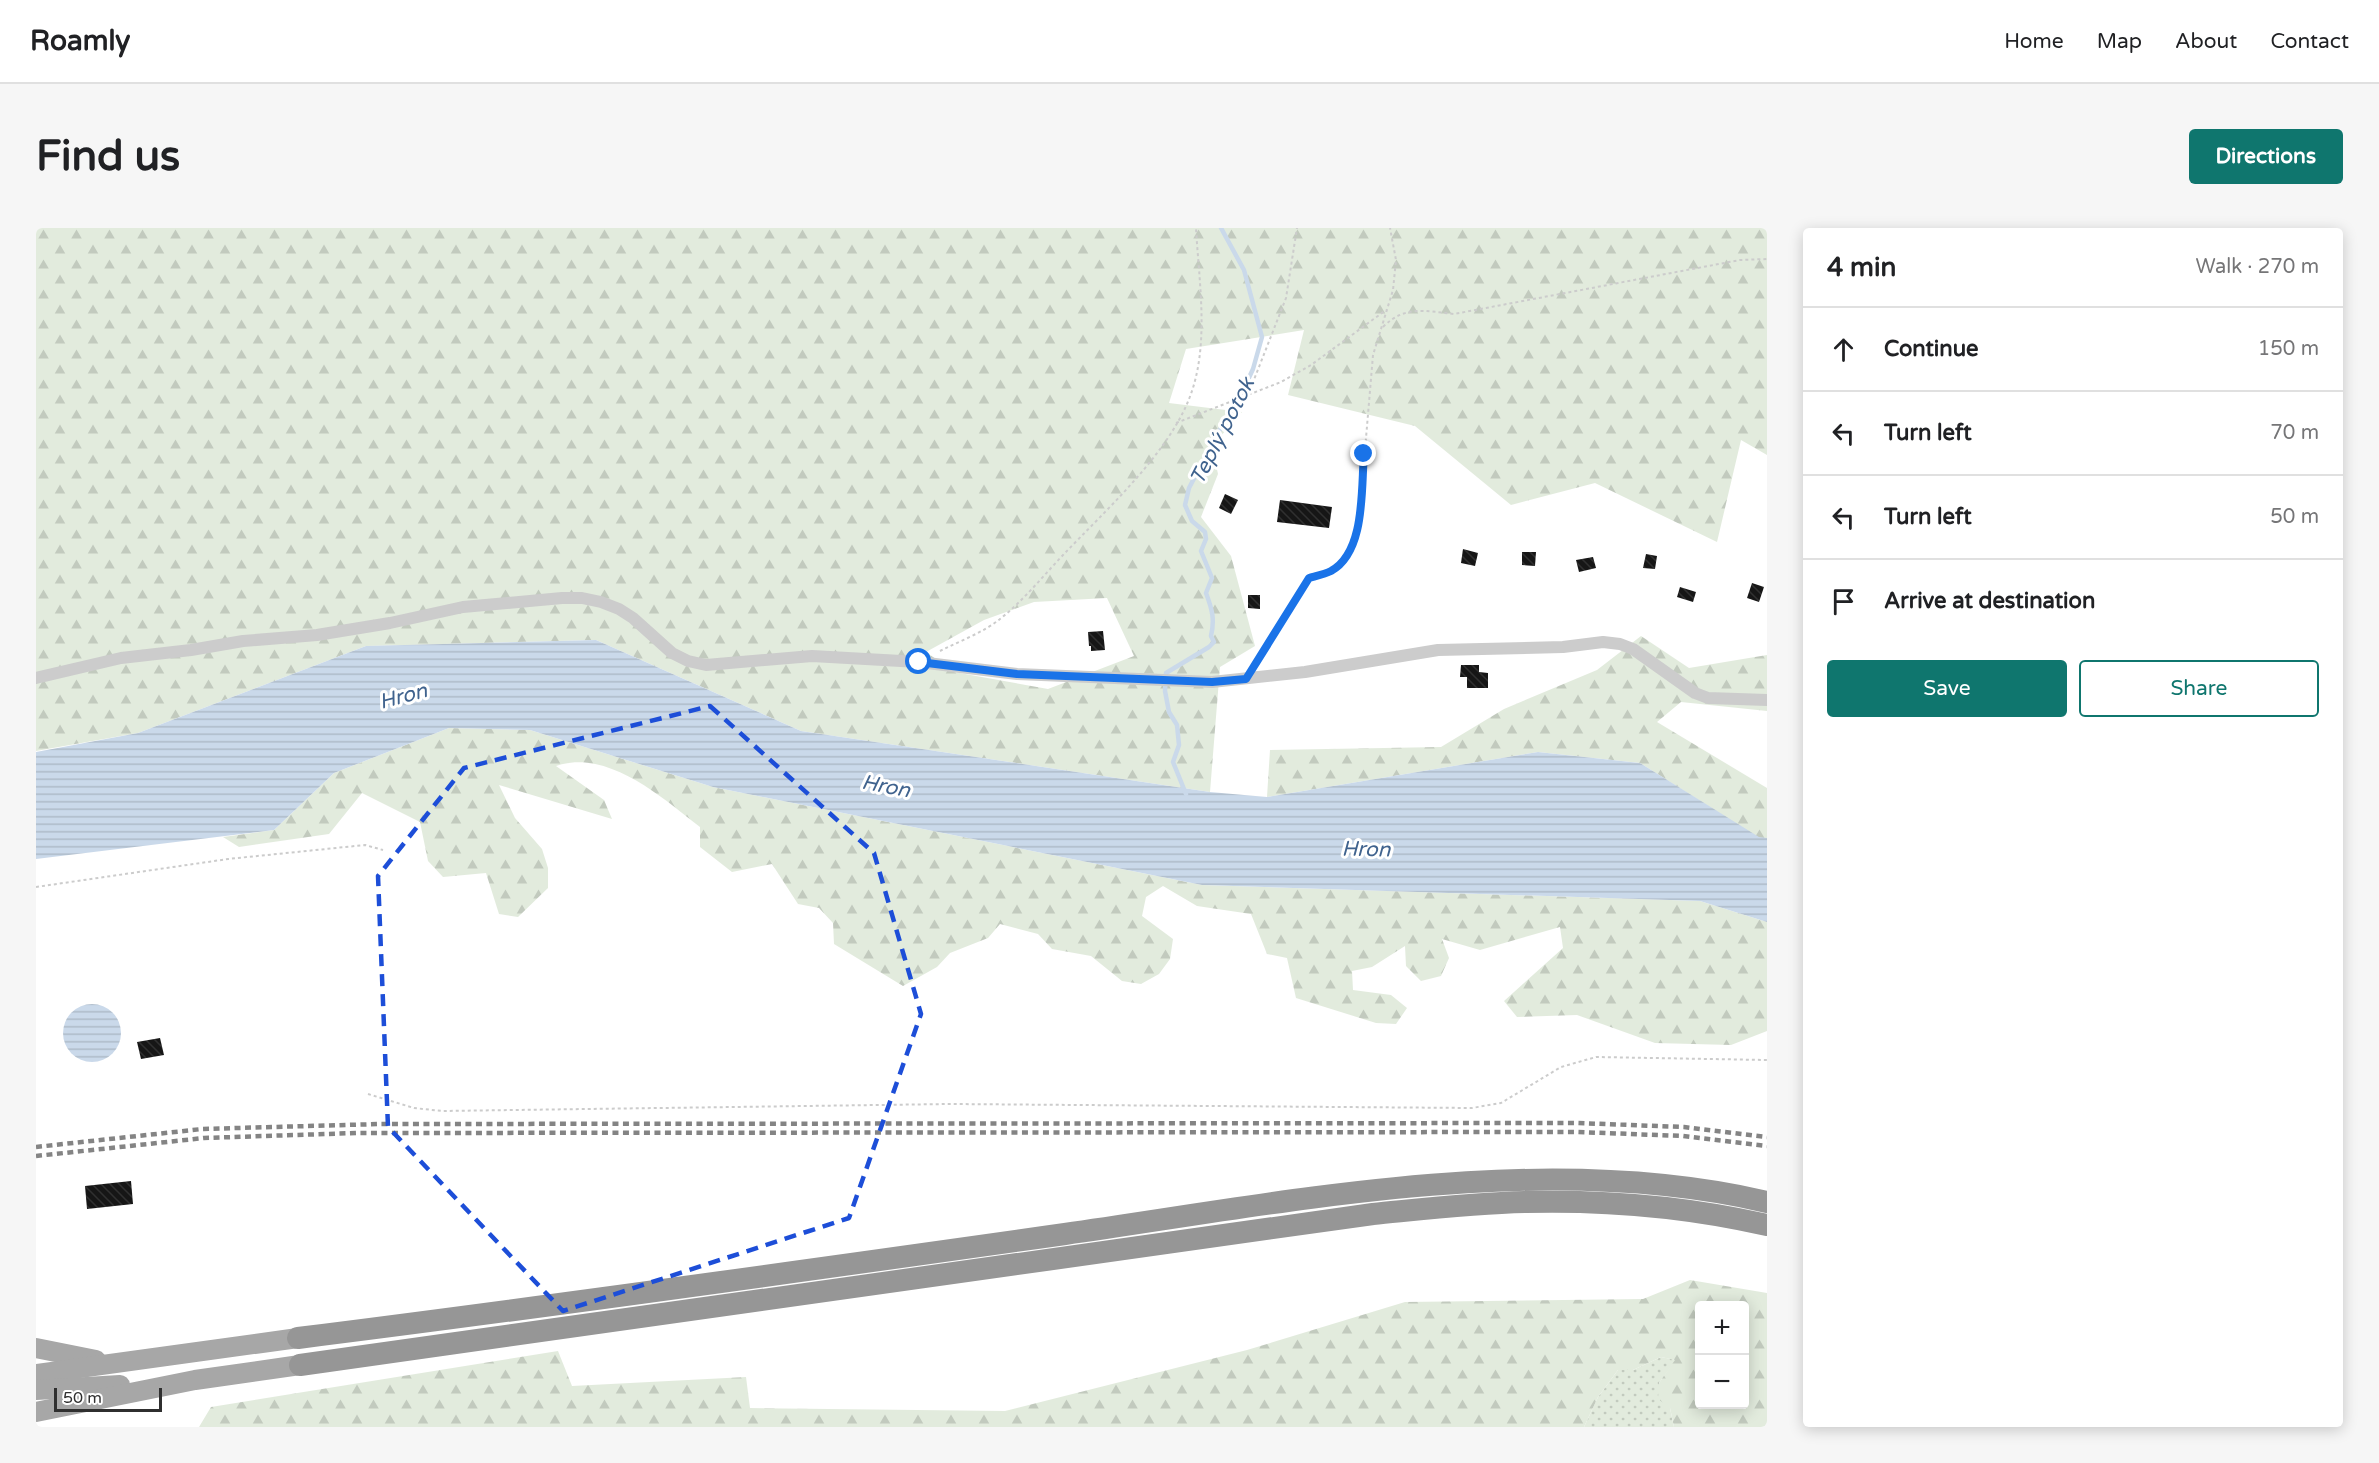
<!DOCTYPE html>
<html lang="en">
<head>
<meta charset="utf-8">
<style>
	:root { --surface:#fff; --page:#f6f6f6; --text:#202124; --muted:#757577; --line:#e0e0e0; --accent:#0f766e }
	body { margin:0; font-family:"Varela Round",sans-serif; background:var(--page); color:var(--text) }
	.controls { position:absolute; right:18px; bottom:18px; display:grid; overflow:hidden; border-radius:6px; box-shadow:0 3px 15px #0003 }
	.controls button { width:54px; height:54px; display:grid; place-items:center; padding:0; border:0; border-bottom:2px solid var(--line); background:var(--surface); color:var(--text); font:30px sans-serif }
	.scale { position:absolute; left:18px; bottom:15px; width:108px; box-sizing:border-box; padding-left:6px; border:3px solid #2f2f2f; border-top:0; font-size:16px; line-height:21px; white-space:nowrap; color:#2f2f2f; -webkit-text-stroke:4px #fff; paint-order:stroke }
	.stop { position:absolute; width:18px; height:18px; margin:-14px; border:4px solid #1a73e8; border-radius:50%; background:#fff }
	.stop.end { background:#1a73e8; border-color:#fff; box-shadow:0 2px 6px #0008 }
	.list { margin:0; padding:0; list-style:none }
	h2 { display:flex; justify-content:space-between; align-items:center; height:78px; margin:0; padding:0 24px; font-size:26px }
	h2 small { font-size:20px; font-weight:400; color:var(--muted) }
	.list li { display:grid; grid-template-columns:39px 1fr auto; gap:18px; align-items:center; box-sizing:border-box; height:84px; padding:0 24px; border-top:2px solid var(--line) }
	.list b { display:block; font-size:22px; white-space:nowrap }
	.list em { font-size:20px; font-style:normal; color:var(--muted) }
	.actions { display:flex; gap:12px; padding:18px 24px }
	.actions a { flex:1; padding:14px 0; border:2px solid var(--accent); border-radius:6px; text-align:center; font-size:21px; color:var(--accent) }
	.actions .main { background:var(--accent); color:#fff }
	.icon { flex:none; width:33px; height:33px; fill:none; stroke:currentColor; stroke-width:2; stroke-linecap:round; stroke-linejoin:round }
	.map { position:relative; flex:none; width:1731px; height:1199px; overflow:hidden; border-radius:6px }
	header { display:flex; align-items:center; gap:36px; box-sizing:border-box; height:84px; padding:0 30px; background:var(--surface); border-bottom:2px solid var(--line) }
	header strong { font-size:28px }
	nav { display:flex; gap:33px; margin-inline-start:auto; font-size:21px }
	.intro { display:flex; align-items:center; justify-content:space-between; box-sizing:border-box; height:144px; padding:0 36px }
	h1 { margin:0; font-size:42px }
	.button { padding:15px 27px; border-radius:6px; background:var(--accent); color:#fff; font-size:21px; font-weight:700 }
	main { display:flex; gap:36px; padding:0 36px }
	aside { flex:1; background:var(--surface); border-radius:6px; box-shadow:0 3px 15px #0003 }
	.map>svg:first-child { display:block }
	.grass { fill:url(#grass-dots) }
	.forest { fill:url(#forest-firs); fill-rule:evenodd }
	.water { fill:url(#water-rules) }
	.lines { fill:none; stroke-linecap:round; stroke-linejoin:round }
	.stream { stroke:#cad9ea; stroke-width:4.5 }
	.building { fill:url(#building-back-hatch) }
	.path { stroke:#ccc; stroke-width:2; stroke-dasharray:3 3; stroke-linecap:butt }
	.minor { stroke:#ccc; stroke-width:12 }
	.primary { stroke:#a7a7a7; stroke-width:20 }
	.motorway { stroke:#969696; stroke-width:22 }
	.rail { stroke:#848484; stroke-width:4.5; stroke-dasharray:6 4.5; stroke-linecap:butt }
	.route { stroke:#1a73e8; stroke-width:8 }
	.marked { fill:none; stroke:#1d4ed8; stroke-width:4.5; stroke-dasharray:12 8; stroke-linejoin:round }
	.labels { text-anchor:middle; stroke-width:6; stroke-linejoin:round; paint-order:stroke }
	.water-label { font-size:21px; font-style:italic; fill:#40638e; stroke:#fff }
</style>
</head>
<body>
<header>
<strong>Roamly</strong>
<nav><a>Home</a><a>Map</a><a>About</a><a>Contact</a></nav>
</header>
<div class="intro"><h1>Find us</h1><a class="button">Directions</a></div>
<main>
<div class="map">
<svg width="1731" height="1199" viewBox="0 0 1731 1199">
	<defs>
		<pattern id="grass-dots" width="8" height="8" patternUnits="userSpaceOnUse" patternTransform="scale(1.5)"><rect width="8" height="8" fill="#e2ebdd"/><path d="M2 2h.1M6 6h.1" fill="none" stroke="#c2cabe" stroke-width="1.8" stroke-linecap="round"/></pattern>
		<pattern id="forest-firs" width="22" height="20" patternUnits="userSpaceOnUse" patternTransform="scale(1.5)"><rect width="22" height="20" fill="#e2ebdd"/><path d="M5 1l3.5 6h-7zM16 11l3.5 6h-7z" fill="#c2cabe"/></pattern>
		<pattern id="water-rules" width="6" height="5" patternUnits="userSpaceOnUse" patternTransform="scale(1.5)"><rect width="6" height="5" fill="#cad9ea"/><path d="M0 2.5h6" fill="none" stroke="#aebbc9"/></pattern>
		<pattern id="building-back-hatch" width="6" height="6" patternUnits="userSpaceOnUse" patternTransform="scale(1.5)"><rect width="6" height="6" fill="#161616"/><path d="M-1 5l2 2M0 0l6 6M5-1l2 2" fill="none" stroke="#303030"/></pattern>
	</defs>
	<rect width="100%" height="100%" fill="#fff"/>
	<polygon class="grass" points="1625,1129 1640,1132 1623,1155 1634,1180 1638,1199 1548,1199 1562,1169 1582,1142 1597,1142"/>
	<g class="forest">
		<path d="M0,0H1731V227L1705,212L1681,314L1559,255L1475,277L1379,198L1252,167L1268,102L1150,121L1133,175L1206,184L1176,218L1182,246L1165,289L1195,328L1219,418L1184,439L1174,564L765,503L560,412L330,418L102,505L0,523ZM1071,370L1098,428L1012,461L918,444L890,424L948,392L998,374Z"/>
		<polygon points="1605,408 1653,440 1731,427 1731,483 1645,474 1621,494 1731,560 1731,610 1723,610 1604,535 1502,524 1231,569 1234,522 1405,519 1468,481 1561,442"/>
		<path d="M413,500L494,502L677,559L1166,657L1664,673L1731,694V803L1695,817L1619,815L1541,787L1481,789L1468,773L1527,720L1524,699L1444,722L1406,711L1413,730L1405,748L1385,753L1370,738L1369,718L1336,739L1316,743L1317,762L1355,767L1371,780L1360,796L1340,795L1260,770L1251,730L1231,726L1215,686L1161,678L1127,658L1110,669L1106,688L1137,711L1134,731L1123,746L1105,756L1086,753L1055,728L1016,721L1002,706L964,696L952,710L914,725L901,739L867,758L798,716L797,695L783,680L762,676L736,636L696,644L664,619V599C627,570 571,520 520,538L568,572L576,591L463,557L479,590L506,621L512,640V660L482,689L463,686L450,645L407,649L392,633L384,594L326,565L293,606L203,619L187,609L238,602L298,545Z"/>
		<path d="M1654,1052L1731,1065V1199H1638L1634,1180L1622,1171L1623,1155L1639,1132L1625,1129L1597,1142H1582L1562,1169L1548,1199H163L175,1179L522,1123L536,1158L710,1149L714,1180L969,1183L1211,1122L1369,1074L1607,1071ZM1664,1078H1708V1176H1664Z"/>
	</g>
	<g class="water">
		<polygon points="560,412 765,503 1174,564 1231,569 1502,524 1604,535 1723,609 1731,610 1731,694 1664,673 1166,657 677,559 494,502 413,500 298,545 238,602 0,631 0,524 102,505 330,418"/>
		<circle cx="56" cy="805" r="29"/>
	</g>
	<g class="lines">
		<path class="stream" d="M1150,566L1137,534L1143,517L1141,497L1133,484L1129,463L1130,445L1173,419L1178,414L1175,408C1179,391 1176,381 1170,365L1176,350L1165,323L1170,311L1169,304L1156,293L1149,277L1153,260L1183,203L1203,171L1217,141L1226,109L1208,42L1185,0"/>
	</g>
	<g class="building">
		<polygon points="1189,266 1202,272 1195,286 1183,280"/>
		<polygon points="1244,272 1296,279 1293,300 1241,294"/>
		<polygon points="1427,321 1442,325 1439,338 1425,335"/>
		<polygon points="1486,324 1500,324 1499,338 1486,337"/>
		<polygon points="1610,326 1621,328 1619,341 1607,340"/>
		<polygon points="1557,329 1560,340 1543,344 1540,332"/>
		<polygon points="1716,355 1728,359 1723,374 1711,370"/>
		<polygon points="1644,359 1660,364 1657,374 1641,369"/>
		<polygon points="1212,367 1224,367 1224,381 1212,380"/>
		<polygon points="1067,403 1069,422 1055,423 1055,418 1053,418 1052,404"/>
		<polygon points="1425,437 1443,437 1443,444 1452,445 1452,460 1431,460 1431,449 1424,449"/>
		<polygon points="124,810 128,827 105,831 101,814"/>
		<polygon points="95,953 97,976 51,981 49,958"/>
	</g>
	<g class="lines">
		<g class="path">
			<path d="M1347,99C1369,77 1389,83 1418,86L1704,32L1731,31"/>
			<polyline points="1212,167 1250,70 1261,0"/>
			<polyline points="1140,195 1245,154 1275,137 1350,82"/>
			<path d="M904,423C924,413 948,404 964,391C988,372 1007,348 1028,326C1069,283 1131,227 1153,171C1174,119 1163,55 1160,0"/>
			<polyline points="1219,436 1273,350 1295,343 1308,333 1322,305 1337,127 1357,62 1360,32 1354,0"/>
			<polyline points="0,659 192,631 329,617 347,622"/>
			<polyline points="332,866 378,880 406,883 914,876 1436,880 1465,875 1525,839 1560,829 1731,832"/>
		</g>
		<polyline class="minor" points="0,450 85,430 155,422 207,413 281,407 354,395 427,379 526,370 546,370 565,374 583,381 597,390 636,425 652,433 670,437 776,428 883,434 981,446 1176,454 1269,444 1402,422 1527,419 1567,414 1584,416 1597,421 1659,465 1672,470 1731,472"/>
		<g class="primary">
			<polyline points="0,1120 60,1132"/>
			<polyline points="0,1146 262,1110"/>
			<polyline points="0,1162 84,1157"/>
			<polyline points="0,1184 159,1152 264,1137"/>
		</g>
		<g class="motorway">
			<path d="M262,1110C518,1078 774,1042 1029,1006C1254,974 1506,921 1731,974"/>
			<path d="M264,1137L1337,986C1388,981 1438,975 1489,974C1569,972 1652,979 1731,997"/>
		</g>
		<g class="rail">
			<polyline points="0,919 166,901 344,896 1541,895 1648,899 1731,909"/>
			<polyline points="0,928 168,910 320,905 1542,904 1647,908 1731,918"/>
		</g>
	</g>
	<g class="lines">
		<path class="route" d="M883,434L981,446L1176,454L1210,451L1273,350C1280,348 1289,346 1295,343C1330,324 1325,259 1328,226"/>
	</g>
	<path class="marked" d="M674,478L838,625L885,786L813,990L527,1083L352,899L342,648L428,540Z"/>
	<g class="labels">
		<g class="water-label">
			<text transform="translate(1186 203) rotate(-63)" y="7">Teplý potok</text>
			<text transform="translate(367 468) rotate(-15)" y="7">Hron</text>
			<text transform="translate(850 558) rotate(11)" y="7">Hron</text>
			<text transform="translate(1330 621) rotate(1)" y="7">Hron</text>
		</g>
	</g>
</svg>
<div class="controls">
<button>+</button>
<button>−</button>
</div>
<div class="scale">50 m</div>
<div class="stop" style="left:883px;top:434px"></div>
<div class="stop end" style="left:1328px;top:226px"></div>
</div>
<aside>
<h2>4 min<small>Walk · 270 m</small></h2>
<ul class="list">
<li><svg class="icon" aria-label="ahead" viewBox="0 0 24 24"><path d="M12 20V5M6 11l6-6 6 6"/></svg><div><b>Continue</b></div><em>150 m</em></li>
<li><svg class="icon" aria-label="left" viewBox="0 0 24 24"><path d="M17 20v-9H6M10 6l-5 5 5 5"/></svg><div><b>Turn left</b></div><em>70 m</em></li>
<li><svg class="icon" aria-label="left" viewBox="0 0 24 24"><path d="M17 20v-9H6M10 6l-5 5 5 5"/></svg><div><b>Turn left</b></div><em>50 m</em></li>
<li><svg class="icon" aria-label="arrive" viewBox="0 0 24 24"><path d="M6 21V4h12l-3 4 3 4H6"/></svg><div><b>Arrive at destination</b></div></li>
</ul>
<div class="actions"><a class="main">Save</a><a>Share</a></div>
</aside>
</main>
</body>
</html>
